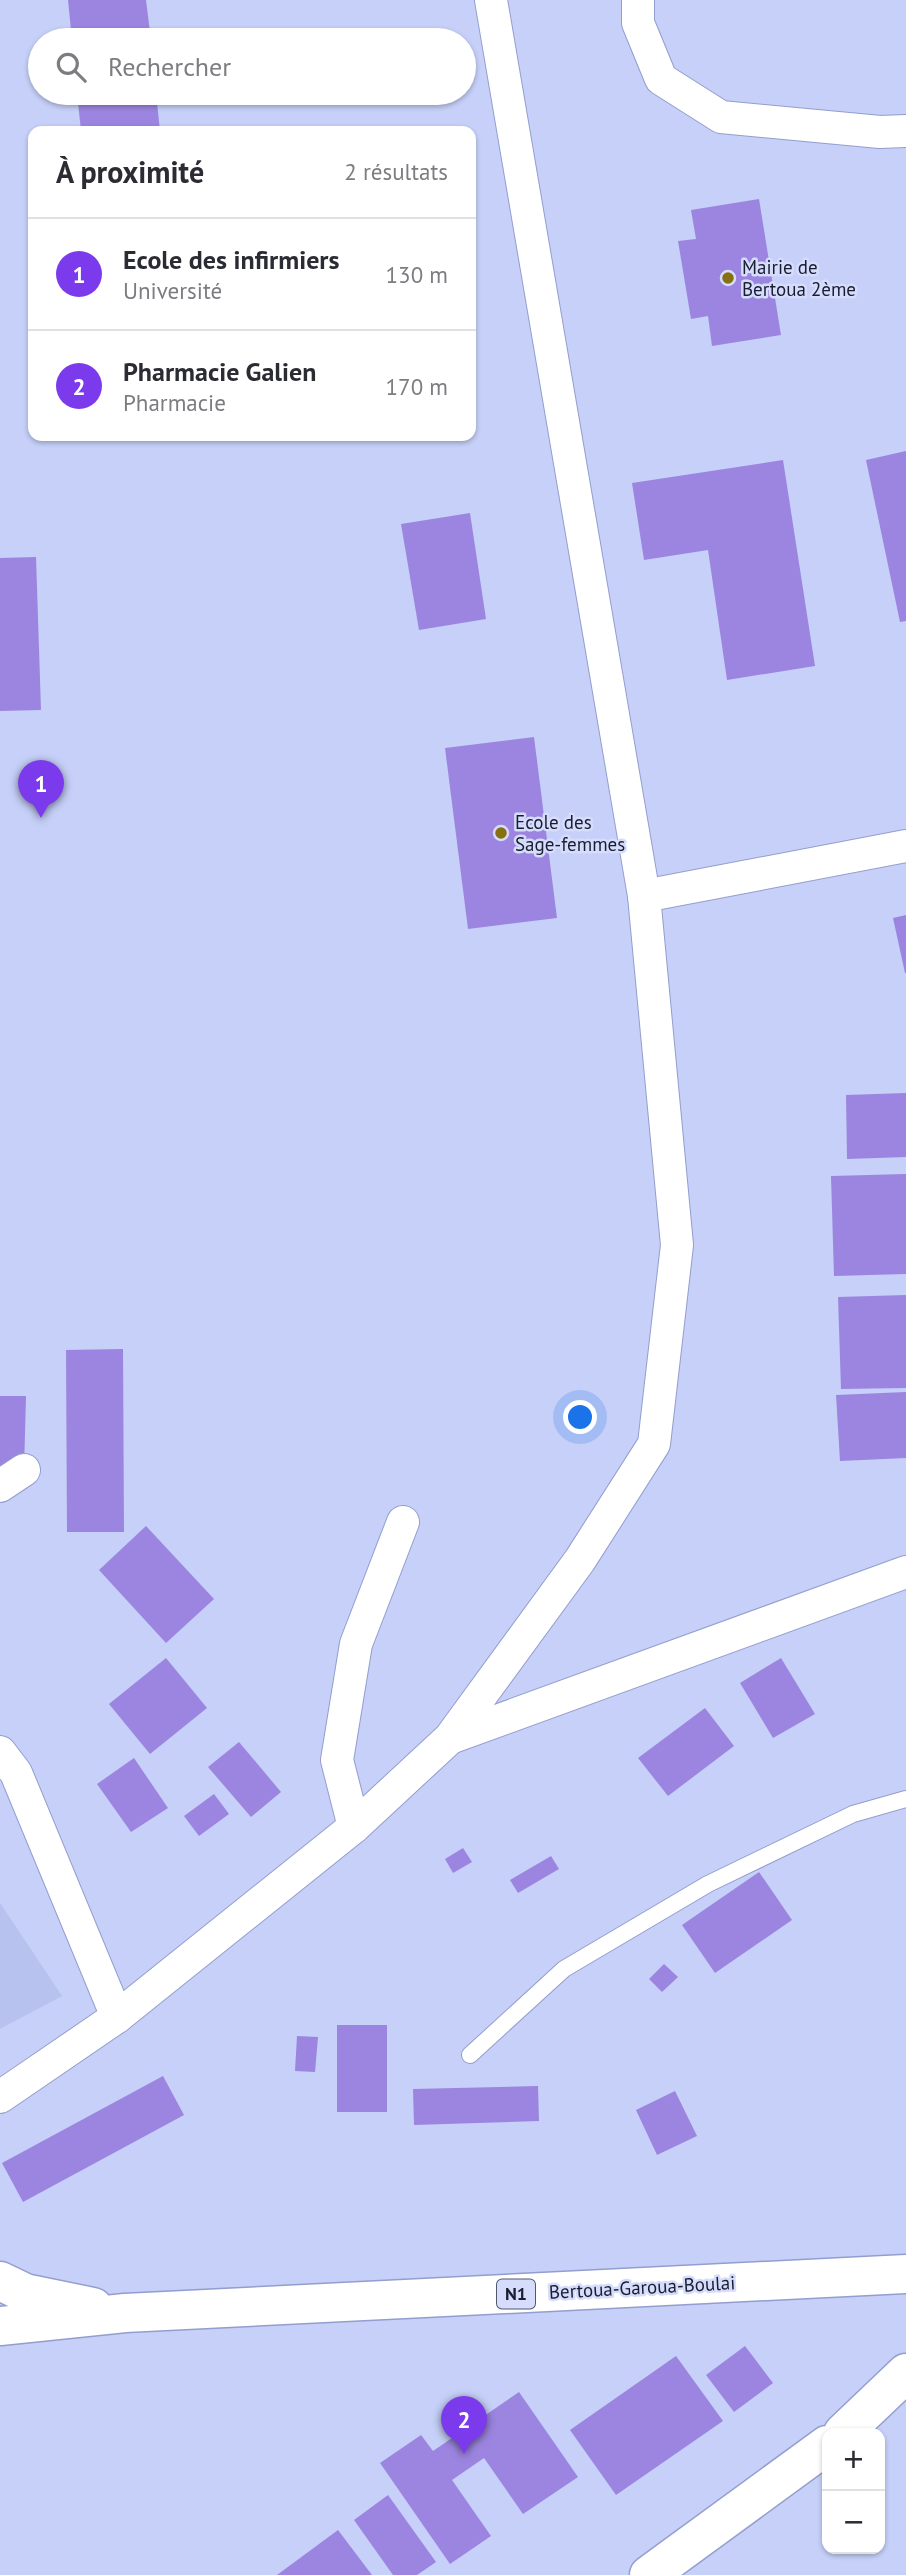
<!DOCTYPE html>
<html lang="fr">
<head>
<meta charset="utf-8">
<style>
	:root { --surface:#fff; --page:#f2f2f3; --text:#2b2b33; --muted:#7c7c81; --line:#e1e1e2; --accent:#7c3aed }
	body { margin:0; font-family:"PT Sans",sans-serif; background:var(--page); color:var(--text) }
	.controls { position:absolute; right:21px; bottom:21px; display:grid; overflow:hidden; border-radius:14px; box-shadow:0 2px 5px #0004 }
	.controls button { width:63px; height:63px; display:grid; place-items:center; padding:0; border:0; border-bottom:2px solid var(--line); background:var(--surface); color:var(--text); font:35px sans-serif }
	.you { position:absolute; left:581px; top:1418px; width:24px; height:24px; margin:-18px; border:5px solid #fff; border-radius:50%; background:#1a73e8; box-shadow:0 0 0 10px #1a73e833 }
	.badge { display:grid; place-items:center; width:46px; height:46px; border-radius:50%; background:var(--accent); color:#fff; font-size:23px; font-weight:700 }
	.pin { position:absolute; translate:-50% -58px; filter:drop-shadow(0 2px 4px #0008) }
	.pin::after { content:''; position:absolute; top:37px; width:24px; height:21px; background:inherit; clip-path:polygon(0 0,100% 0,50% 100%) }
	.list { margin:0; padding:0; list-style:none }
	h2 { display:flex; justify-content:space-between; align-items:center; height:91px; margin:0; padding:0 28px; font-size:30px }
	h2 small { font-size:23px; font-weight:400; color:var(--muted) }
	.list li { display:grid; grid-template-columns:46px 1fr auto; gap:21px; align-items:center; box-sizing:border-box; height:112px; padding:0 28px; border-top:2px solid var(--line) }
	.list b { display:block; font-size:26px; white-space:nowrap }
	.list p { margin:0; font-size:23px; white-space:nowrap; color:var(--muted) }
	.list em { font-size:23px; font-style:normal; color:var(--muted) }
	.icon { flex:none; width:38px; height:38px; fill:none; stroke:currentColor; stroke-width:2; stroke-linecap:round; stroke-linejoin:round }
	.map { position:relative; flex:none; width:906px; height:2575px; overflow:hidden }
	.search { position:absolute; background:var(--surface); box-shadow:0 2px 5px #0004; left:28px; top:28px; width:448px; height:77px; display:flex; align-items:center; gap:18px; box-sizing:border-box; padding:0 24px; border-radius:38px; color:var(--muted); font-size:26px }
	.panel { position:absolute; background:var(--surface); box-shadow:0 2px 5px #0004; left:28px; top:126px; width:448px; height:315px; border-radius:14px }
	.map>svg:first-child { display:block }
	.built { fill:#b7c2ef }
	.building { fill:#9c85e0 }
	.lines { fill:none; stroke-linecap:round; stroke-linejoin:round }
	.lane-casing { stroke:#939ece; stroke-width:18 }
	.street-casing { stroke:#939ece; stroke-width:34 }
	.secondary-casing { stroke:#939ece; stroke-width:41 }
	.highway-casing { stroke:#939ece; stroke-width:41 }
	.lane { stroke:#fff; stroke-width:16 }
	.street { stroke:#fff; stroke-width:32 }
	.secondary { stroke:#fff; stroke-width:38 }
	.highway { stroke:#fff; stroke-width:38 }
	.poi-dot { fill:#867010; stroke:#d6ddfc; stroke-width:2.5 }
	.labels { text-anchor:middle; stroke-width:5; stroke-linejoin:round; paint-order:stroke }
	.shield { fill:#d6ddfc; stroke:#52576d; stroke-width:2 }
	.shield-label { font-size:18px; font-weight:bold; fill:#191d30 }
	.poi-label { font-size:19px; fill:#191d30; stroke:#d6ddfc; text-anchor:start }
	.street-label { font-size:19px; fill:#191d30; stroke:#d6ddfc }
</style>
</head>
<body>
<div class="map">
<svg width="906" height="2575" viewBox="0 0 906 2575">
	<rect width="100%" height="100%" fill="#c6d0f8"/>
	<polygon class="built" points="0,1903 62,1996 0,2029"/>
	<g class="building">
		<polygon points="68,0 146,0 151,40 72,40"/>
		<polygon points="77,93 156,93 160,131 81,131"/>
		<polygon points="759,199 781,335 712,346 708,316 691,319 678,241 696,239 691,210"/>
		<polygon points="906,451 906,621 900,622 866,460"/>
		<polygon points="783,460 815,666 727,680 708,550 644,560 632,483"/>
		<polygon points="470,513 486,619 419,630 401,524"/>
		<polygon points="36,557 41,710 0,711 0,558"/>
		<polygon points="534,737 557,918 468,929 445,748"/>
		<polygon points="906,915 906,973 905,973 893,918"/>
		<polygon points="906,1093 906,1157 847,1159 846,1095"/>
		<polygon points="906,1174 906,1274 834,1276 831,1176"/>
		<polygon points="906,1295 906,1388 841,1389 838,1297"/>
		<polygon points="123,1349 124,1532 67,1532 66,1350"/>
		<polygon points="906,1392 906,1458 840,1461 836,1395"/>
		<polygon points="0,1396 26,1396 24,1470 0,1469"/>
		<polygon points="146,1526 214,1599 166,1643 99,1570"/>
		<polygon points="166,1658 207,1708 150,1754 109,1704"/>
		<polygon points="781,1658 815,1714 773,1738 740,1683"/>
		<polygon points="705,1708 734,1746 668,1796 638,1758"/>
		<polygon points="239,1742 281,1792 251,1817 208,1767"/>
		<polygon points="134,1758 168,1808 131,1832 97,1784"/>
		<polygon points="214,1794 229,1814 199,1836 184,1816"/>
		<polygon points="463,1848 472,1862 453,1873 445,1859"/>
		<polygon points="551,1856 559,1869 518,1893 510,1880"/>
		<polygon points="759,1872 792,1920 715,1973 682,1925"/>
		<polygon points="664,1964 678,1977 662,1992 649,1979"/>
		<rect x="337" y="2025" width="50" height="87"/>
		<polygon points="297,2036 318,2037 315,2072 295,2071"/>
		<polygon points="163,2076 184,2115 23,2202 2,2163"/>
		<polygon points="538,2086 539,2121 414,2125 413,2089"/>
		<polygon points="675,2091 697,2136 657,2155 636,2110"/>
		<polygon points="745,2346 773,2383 734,2412 706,2375"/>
		<polygon points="676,2356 723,2421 616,2495 570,2430"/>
		<polygon points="519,2392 578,2477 523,2514 484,2458 452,2480 491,2536 450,2564 380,2463 421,2435 433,2451"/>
		<polygon points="388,2495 436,2562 417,2575 393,2575 354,2520"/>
		<polygon points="338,2530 372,2575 277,2575"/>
	</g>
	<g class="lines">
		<g class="lane-casing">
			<polyline id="lane" points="470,2055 564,1969 708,1884 853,1814 906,1799"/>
		</g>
		<g class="street-casing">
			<g id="street">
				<polyline points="638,0 638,23 661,79 721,117 880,132 906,131"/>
				<polyline points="644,896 906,846"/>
				<polyline points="0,1486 24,1470"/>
				<polyline points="450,1738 906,1572"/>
				<polyline points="0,1752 16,1773 117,2017"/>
				<polyline points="354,1827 337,1760 356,1644 403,1522"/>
				<polyline points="0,2097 117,2017 354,1827 450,1738 580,1560 654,1444 677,1245 644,896 491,0"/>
			</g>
		</g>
		<g class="secondary-casing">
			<g id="secondary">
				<polyline points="843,2433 906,2373"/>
				<polyline points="649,2575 827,2445"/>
			</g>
		</g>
		<g class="highway-casing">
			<g id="highway">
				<polyline points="0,2281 25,2293 93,2307"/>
				<polyline points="0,2326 125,2313 906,2274"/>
			</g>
		</g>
		<use href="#lane" class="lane"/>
		<use href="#street" class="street"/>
		<use href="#secondary" class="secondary"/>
		<use href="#highway" class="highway"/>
	</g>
	<g class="poi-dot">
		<circle cx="728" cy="278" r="7"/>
		<circle cx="501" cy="833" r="7"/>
	</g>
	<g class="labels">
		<rect class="shield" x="497" y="2279.5" width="38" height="29" rx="5"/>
		<g class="shield-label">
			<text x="516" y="2300">N1</text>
		</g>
		<g class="poi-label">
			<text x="742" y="274">Mairie de<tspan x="742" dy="22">Bertoua 2ème</tspan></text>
			<text x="515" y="829">Ecole des<tspan x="515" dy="22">Sage-femmes</tspan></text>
		</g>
		<g class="street-label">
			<text transform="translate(642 2287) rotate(-3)" y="7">Bertoua-Garoua-Boulai</text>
		</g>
	</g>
</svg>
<div class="controls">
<button>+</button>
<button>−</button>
</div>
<div class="you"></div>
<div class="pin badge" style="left:41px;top:818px">1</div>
<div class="pin badge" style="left:464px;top:2454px">2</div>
<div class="search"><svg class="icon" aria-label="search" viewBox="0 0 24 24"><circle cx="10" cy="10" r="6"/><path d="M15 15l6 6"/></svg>Rechercher</div>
<section class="panel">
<h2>À proximité<small>2 résultats</small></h2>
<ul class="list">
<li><span class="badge">1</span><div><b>Ecole des infirmiers</b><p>Université</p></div><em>130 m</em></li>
<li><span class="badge">2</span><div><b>Pharmacie Galien</b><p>Pharmacie</p></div><em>170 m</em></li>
</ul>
</section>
</div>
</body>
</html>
